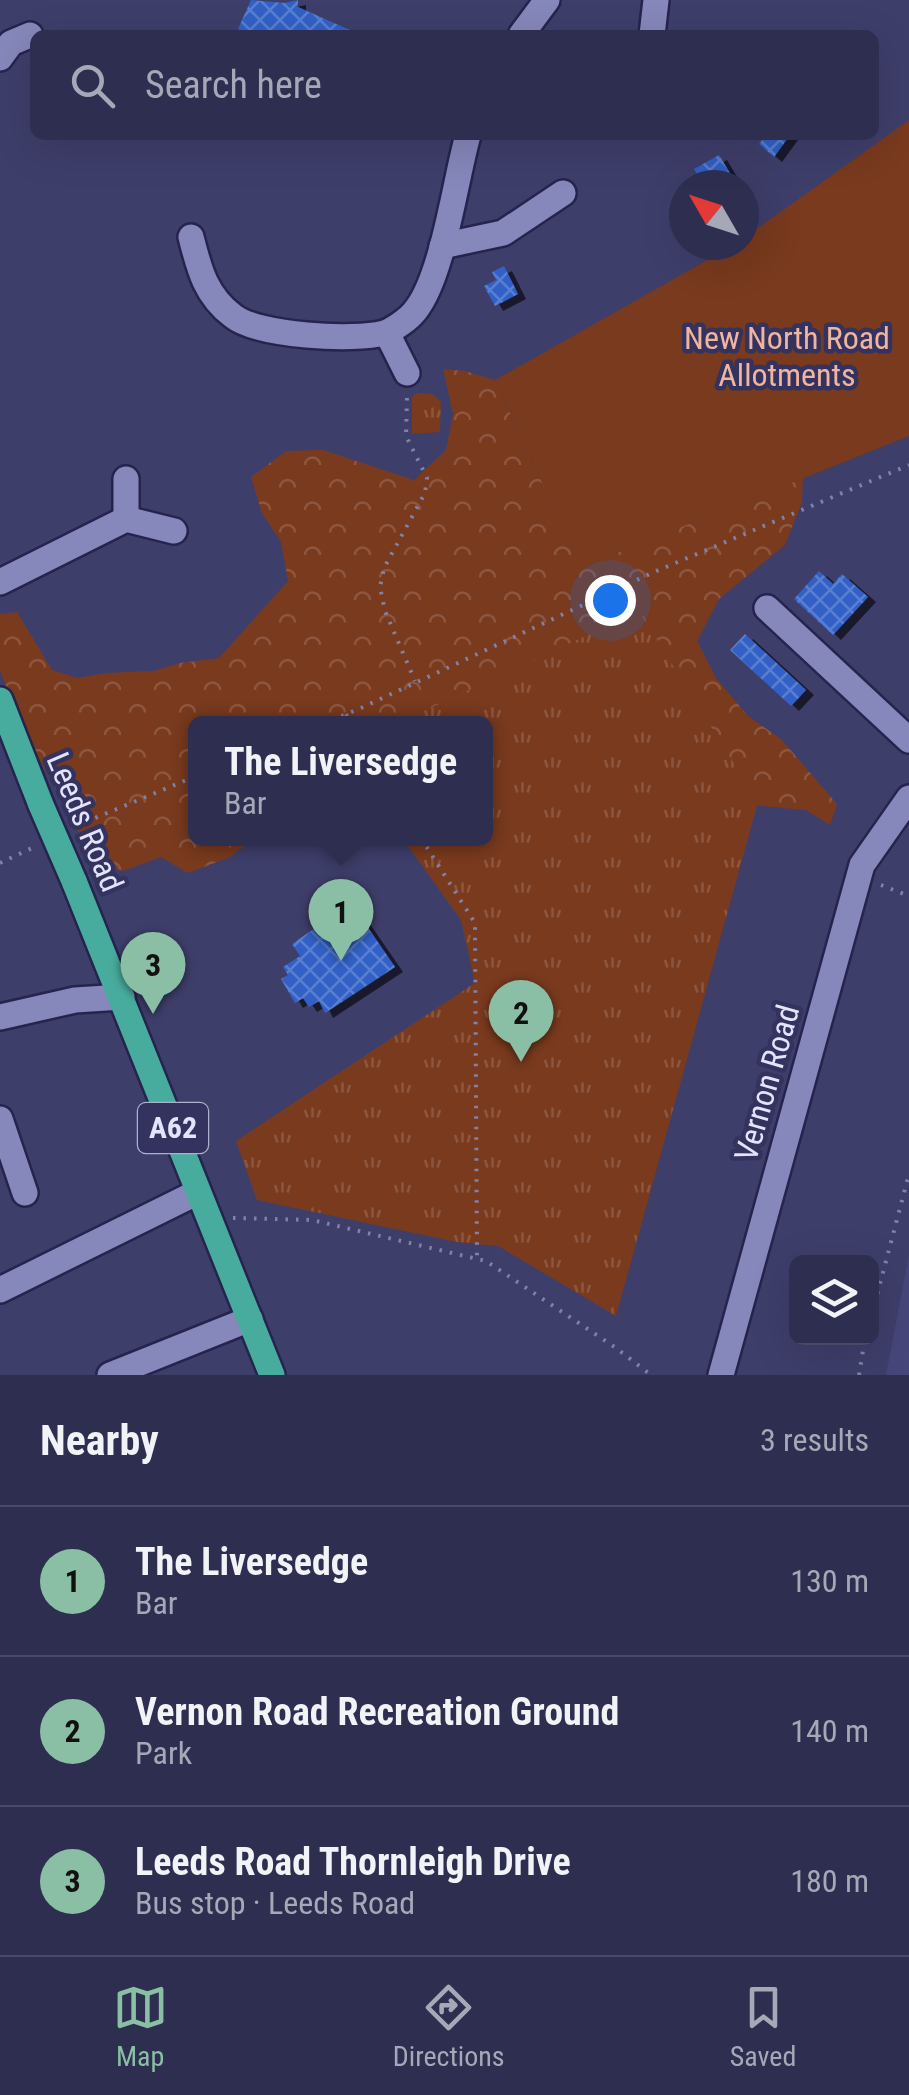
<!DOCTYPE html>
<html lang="en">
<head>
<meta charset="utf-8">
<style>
	:root { --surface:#2e2e50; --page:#3a3a5a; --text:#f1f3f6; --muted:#a7a8b7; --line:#494a67; --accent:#8abfa5 }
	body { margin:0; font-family:"Roboto Condensed",sans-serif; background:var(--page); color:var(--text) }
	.controls { position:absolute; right:30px; bottom:30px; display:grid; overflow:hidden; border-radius:15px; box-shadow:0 10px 40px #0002 }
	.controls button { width:90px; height:90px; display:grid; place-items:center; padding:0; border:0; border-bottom:2px solid var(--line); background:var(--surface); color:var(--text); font:50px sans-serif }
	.compass { position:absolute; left:669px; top:170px; width:90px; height:90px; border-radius:50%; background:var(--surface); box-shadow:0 10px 40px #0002; rotate:309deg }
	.you { position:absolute; left:610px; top:600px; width:35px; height:35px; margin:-25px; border:8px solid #fff; border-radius:50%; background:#1a73e8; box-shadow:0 0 0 15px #1a73e833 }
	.badge { display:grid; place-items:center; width:65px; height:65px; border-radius:50%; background:var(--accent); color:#111; font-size:32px; font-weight:700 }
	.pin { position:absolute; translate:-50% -82px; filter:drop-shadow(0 2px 5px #0008) }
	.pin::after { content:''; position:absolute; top:52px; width:35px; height:30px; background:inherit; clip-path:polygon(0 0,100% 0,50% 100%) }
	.popup { position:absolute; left:188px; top:716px; width:305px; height:130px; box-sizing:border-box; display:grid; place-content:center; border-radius:15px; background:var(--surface); filter:drop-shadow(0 2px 8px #0005); font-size:32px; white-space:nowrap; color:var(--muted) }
	.popup b { font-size:38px; color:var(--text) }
	.popup::after { content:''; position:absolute; left:50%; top:100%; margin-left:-20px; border:20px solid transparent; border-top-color:var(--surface) }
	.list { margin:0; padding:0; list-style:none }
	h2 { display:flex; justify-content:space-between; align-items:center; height:130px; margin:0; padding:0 40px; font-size:42px }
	h2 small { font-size:32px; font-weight:400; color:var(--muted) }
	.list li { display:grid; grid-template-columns:65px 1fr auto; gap:30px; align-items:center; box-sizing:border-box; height:150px; padding:0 40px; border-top:2px solid var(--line) }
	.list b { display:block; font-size:38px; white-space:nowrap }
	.list p { margin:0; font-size:32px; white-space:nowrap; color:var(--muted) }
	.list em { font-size:32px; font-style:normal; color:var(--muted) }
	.icon { flex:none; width:55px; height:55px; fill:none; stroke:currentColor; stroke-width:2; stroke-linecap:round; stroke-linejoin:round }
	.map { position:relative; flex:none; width:909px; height:1375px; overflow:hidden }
	.search { position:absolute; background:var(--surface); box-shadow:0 10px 40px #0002; left:30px; right:30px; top:30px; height:110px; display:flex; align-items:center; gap:25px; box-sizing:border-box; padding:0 35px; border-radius:15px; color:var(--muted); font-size:38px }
	.sheet { height:580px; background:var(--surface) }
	nav { display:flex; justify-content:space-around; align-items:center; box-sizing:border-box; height:140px; border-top:2px solid var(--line); background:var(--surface); font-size:28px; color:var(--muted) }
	nav a { display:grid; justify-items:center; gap:5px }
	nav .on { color:var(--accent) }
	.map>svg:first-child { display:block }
	.built { fill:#47467a }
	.forest { fill:url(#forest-crowns) }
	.park { fill:url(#park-tufts) }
	.garden { fill:#793a1e }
	.building { fill:url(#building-cross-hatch); filter:url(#shadow) }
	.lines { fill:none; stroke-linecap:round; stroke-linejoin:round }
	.minor-casing { stroke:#26234e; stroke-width:30 }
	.major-casing { stroke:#26234e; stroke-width:30 }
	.path { stroke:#8282a6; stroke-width:4; stroke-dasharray:2.5 8; stroke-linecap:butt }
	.minor { stroke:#8687ba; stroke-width:25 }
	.major { stroke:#47ac9e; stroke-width:25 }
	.major-bridge-casing { stroke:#26234e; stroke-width:30; stroke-linecap:butt }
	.major-bridge { stroke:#47ac9e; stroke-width:25 }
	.labels { text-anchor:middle; stroke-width:9; stroke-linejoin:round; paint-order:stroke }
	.shield { fill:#34335f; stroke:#aeafcc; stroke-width:2.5 }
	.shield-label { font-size:30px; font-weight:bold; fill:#e3e4fb }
	.park-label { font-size:32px; fill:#f1b49c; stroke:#34335f }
	.street-label { font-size:32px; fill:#e3e4fb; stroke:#34335f }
</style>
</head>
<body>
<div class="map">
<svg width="909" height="1375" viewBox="0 0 909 1375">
	<defs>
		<pattern id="forest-crowns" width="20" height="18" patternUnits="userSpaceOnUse" patternTransform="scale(2.5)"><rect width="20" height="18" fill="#793a1e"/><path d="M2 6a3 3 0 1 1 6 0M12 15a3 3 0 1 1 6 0" fill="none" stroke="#8c5640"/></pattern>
		<pattern id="park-tufts" width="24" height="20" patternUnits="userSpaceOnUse" patternTransform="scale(2.5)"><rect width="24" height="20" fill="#793a1e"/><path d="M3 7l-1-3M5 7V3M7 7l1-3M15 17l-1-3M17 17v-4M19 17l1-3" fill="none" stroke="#8c5640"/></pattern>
		<pattern id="building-cross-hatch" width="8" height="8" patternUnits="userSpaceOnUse" patternTransform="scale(2.5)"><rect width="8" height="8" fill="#3161c6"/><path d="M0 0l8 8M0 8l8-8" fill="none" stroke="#597fd1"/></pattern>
		<filter id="shadow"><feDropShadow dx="8" dy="5" stdDeviation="0" flood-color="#0009"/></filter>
	</defs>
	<rect width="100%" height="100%" fill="#3e3e6b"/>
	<polygon class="built" points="909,1255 909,1375 886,1375"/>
	<polygon class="forest" points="443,369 465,371 495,380 581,567 803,478 802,502 785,545 719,599 697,641 716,678 748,716 781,739 837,804 830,825 806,810 720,802 486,838 486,724 196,724 196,838 253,839 230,857 188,873 161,857 123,871 94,861 26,734 0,671 0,614 17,612 52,670 77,678 106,673 153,671 180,663 219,658 288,581 281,542 262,513 251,477 286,451 323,450 414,480 446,450 453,414"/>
	<g class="park">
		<polygon points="419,393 432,394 441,402 440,432 412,434 412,396"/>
		<polygon points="639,611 758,802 616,1316 498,1246 457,1242 257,1200 236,1141 475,983 461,920 403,839 486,838 486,724 398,723"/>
	</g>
	<polygon class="garden" points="909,120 909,436 581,567 495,380 734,245 744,245 744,238"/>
	<g class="building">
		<polygon points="251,0 284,3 298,0 298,7 361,35 253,35 238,29"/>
		<polygon points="766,135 790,135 774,157 759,144"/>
		<polygon points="719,155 734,180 726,185 703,185 694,169"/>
		<polygon points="504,266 518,294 495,306 484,286 496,280 492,272"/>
		<polygon points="819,571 833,584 842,574 868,597 833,635 794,599"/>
		<polygon points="745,634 806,690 791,706 730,650"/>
		<polygon points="351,903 395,967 325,1013 319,1001 309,1007 303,998 295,1003 281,979 288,975 283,967 300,956 292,944"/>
	</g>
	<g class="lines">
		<g class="minor-casing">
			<g id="minor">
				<polyline points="521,35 547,0"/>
				<polyline points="652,35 656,0"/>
				<polyline points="0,58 11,43 30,35"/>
				<path d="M191,237C199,268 205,295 233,316C258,336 354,341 384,333C393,330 409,319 415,311C443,277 455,181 468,135"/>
				<polyline points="442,246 503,233 563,193"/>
				<polyline points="387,333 407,373"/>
				<polyline points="126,519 126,479"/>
				<polyline points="0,582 126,519 174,531"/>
				<polyline points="767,608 909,740"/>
				<polyline points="0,1017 75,1000 122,997"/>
				<polyline points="0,1119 25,1193"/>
				<polyline points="0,1290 198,1192"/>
				<polyline points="110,1375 250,1319"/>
				<polyline points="721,1375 862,865 909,798"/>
			</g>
		</g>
		<g class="major-casing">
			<g id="major">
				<polyline points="0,700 41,805"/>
				<polyline points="74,881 272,1375"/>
			</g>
		</g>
		<g class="path">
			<polyline points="407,398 406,436 427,478 425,493 384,568 380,587 385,611 415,681"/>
			<polyline points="346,714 351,724"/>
			<polyline points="322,724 361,708 654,572 909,465"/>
			<polyline points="76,826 196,776"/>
			<polyline points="421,838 475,923 477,1258"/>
			<polyline points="0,863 32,848"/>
			<polyline points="881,885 909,896"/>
			<polyline points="233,1218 312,1220 486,1261 616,1348 651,1375"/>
			<polyline points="872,1314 909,1174"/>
			<polyline points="859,1375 865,1338"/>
		</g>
		<use href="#minor" class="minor"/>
		<use href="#major" class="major"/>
		<g class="major-bridge-casing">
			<polyline id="major-bridge" points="41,805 74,881"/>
		</g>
		<use href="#major-bridge" class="major-bridge"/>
	</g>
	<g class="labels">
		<rect class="shield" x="138" y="1103" width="70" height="50" rx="8"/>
		<g class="shield-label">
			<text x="173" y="1138">A62</text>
		</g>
		<g class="park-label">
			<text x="787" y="349">New North Road<tspan x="787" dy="37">Allotments</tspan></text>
		</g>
		<g class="street-label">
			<text transform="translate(85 822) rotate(67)" y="11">Leeds Road</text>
			<text transform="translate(767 1083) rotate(-74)" y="11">Vernon Road</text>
		</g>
	</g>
</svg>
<div class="controls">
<button><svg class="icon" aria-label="layers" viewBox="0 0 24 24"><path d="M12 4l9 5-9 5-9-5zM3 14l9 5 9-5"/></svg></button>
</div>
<svg class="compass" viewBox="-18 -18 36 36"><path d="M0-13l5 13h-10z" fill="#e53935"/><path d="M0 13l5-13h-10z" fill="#a7a8b7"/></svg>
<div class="you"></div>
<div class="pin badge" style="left:341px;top:961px">1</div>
<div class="popup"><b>The Liversedge</b>Bar</div>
<div class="pin badge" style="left:521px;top:1062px">2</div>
<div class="pin badge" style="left:153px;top:1014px">3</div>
<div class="search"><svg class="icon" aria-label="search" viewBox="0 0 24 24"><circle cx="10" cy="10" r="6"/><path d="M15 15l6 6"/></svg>Search here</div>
</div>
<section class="sheet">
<h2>Nearby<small>3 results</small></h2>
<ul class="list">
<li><span class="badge">1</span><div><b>The Liversedge</b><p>Bar</p></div><em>130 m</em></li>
<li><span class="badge">2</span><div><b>Vernon Road Recreation Ground</b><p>Park</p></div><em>140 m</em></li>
<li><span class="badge">3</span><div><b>Leeds Road Thornleigh Drive</b><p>Bus stop · Leeds Road</p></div><em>180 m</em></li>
</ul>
</section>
<nav>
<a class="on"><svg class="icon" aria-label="map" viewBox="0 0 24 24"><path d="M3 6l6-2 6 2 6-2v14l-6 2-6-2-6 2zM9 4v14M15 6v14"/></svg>Map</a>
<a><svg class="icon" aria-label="directions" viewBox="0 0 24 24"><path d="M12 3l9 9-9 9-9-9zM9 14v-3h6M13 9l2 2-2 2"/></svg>Directions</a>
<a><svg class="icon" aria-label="saved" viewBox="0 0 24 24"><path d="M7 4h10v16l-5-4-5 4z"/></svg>Saved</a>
</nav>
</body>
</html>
